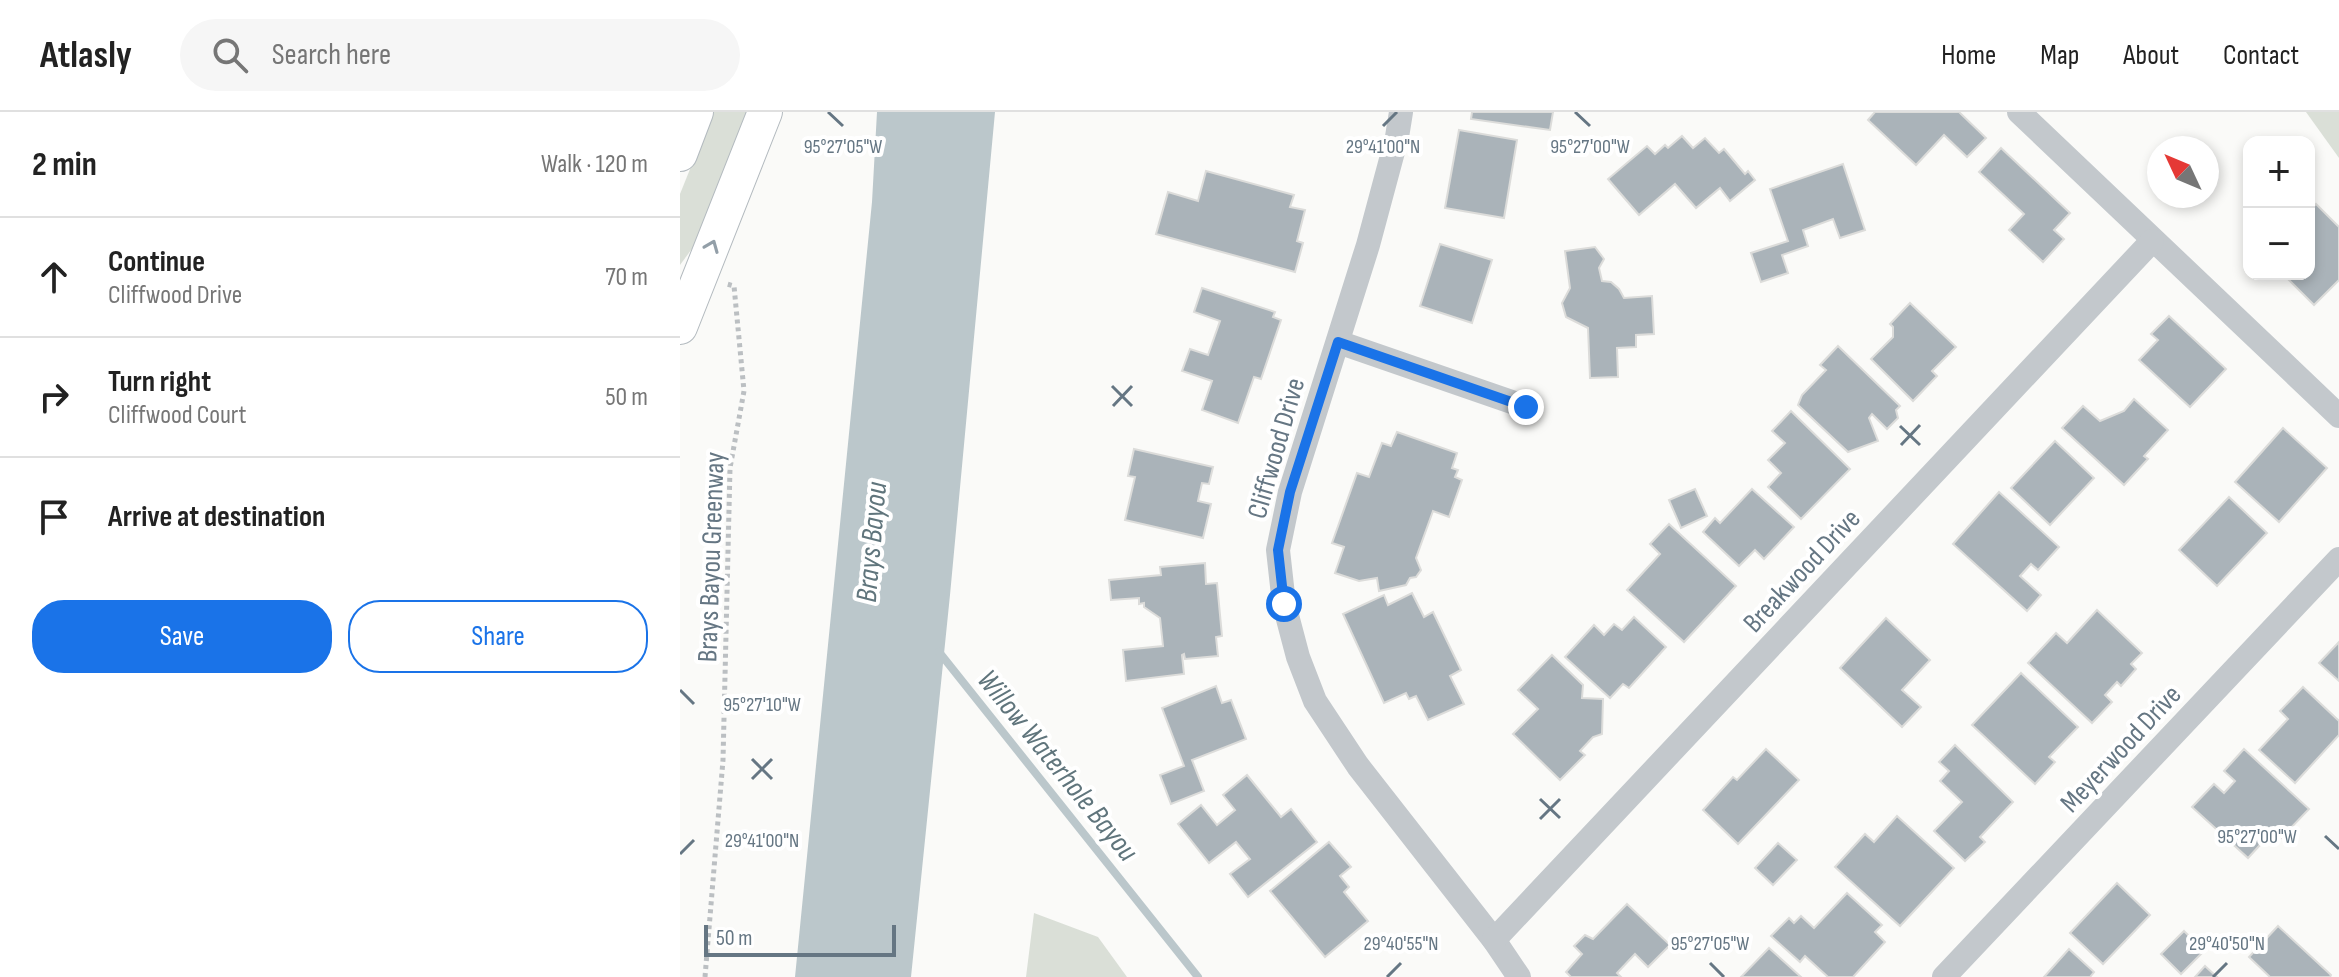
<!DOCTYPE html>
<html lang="en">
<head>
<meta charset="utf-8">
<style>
	:root { --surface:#fff; --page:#f6f6f6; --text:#222; --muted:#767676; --line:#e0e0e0; --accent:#1a73e8 }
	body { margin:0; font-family:"Sofia Sans Condensed",sans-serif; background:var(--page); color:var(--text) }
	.controls { position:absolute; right:24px; top:24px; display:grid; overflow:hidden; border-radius:16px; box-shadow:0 4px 12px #0003 }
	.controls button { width:72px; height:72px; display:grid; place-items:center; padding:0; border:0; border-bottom:2px solid var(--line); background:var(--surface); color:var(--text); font:40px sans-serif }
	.compass { position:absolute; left:1467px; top:24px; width:72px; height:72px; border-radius:50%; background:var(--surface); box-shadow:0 4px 12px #0003; rotate:314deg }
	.scale { position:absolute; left:24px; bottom:20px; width:192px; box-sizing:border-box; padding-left:8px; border:4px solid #657683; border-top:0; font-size:22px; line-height:28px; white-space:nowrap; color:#657683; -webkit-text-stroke:6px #fff; paint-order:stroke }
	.stop { position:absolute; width:24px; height:24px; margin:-18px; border:6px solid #1a73e8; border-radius:50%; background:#fff }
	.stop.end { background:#1a73e8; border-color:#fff; box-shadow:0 2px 8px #0008 }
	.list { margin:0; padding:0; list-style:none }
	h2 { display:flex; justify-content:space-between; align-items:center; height:104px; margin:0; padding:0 32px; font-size:34px }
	h2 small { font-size:26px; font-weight:400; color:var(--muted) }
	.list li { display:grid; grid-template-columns:52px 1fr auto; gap:24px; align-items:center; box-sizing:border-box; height:120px; padding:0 32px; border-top:2px solid var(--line) }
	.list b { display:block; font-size:30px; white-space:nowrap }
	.list p { margin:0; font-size:26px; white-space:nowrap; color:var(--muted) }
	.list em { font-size:26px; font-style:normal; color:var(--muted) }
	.actions { display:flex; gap:16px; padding:24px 32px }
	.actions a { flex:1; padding:18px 0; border:2px solid var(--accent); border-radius:32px; text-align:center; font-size:28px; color:var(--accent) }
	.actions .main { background:var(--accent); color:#fff }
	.icon { flex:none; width:44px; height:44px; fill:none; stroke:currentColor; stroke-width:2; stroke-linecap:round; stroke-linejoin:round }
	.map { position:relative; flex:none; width:1659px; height:865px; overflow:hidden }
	header { display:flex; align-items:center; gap:48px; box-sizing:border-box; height:112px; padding:0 40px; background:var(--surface); border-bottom:2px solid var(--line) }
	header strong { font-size:38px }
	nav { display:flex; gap:44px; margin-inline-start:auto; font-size:28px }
	.search { width:560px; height:72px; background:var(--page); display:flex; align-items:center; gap:20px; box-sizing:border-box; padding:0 28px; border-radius:44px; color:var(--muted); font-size:30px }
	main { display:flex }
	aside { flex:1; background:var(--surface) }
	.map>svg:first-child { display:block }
	.green { fill:#dadfd7 }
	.water { fill:#bbc7cb }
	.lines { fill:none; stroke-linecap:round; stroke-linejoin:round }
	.stream { stroke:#bbc7cb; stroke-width:8 }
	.building { fill:#aab3b9; stroke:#dcdcda; stroke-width:2 }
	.secondary-casing { stroke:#b3babf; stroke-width:36 }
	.path { stroke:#bbbfc2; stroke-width:5; stroke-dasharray:4 4; stroke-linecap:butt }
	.minor { stroke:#c3c8cc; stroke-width:24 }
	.secondary { stroke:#fff; stroke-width:34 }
	.oneway { stroke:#939fa8 }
	.route { stroke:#1a73e8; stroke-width:10 }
	.ticks { fill:none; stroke:#657683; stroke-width:3 }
	.labels { text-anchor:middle; stroke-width:8; stroke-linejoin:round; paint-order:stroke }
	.street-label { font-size:28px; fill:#657683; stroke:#fff }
	.water-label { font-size:30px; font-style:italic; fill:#60757c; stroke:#fff }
	.ticks-label { font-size:20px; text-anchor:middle; fill:#657683; stroke:#fff; stroke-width:8; stroke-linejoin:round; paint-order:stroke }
</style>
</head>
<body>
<header>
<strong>Atlasly</strong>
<div class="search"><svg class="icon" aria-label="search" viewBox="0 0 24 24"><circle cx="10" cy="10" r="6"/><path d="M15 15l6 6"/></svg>Search here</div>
<nav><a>Home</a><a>Map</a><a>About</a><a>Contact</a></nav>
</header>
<main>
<aside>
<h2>2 min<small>Walk · 120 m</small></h2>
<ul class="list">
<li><svg class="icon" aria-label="ahead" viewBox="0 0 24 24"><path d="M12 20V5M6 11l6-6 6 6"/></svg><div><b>Continue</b><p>Cliffwood Drive</p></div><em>70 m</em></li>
<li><svg class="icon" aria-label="right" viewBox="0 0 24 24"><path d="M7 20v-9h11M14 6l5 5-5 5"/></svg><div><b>Turn right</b><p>Cliffwood Court</p></div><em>50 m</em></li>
<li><svg class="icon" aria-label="arrive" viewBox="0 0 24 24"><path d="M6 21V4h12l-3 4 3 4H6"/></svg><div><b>Arrive at destination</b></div></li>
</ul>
<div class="actions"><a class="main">Save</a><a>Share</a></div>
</aside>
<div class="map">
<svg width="1659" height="865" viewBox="0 0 1659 865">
	<rect width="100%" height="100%" fill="#fafaf8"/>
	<g class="green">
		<polygon points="33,0 69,0 14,134 0,153 0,82"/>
		<polygon points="1626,0 1659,0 1659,46"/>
		<polygon points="354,801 418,825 447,865 346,865"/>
	</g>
	<polygon class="water" points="197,0 315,0 270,483 231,865 115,865 192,90"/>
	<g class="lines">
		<polyline class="stream" points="259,540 518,865"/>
	</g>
	<g class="building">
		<polygon points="792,0 873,0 870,18 791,7"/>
		<polygon points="1195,0 1279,0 1306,26 1287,45 1264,23 1236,53 1188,8"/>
		<polygon points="779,18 837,28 824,106 765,96"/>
		<polygon points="1002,24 1013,36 1025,26 1039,41 1044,37 1065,62 1068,59 1075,68 1050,89 1040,76 1016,96 995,72 959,103 928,67 967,34 975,42 985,33 988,36"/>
		<polygon points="1321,36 1390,101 1374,118 1384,127 1363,150 1329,118 1344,102 1299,60"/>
		<polygon points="1163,52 1185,118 1160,126 1153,107 1123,118 1128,134 1102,143 1108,161 1081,170 1071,141 1108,129 1090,77"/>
		<polygon points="526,59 614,83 610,95 625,98 617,129 623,131 615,160 476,122 488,80 518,89"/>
		<polygon points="1636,92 1659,115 1659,168 1634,193 1603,162 1629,162 1629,99"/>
		<polygon points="760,132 812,148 792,211 740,194"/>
		<polygon points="915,135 924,147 919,156 922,169 931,170 939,177 944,186 972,184 974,222 956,223 956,235 937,236 938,265 910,266 908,216 886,205 882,191 890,176 885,139"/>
		<polygon points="522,176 595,200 593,205 601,208 581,267 574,265 558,311 522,298 532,269 502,259 510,237 528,243 540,209 514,200"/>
		<polygon points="1230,191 1276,235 1252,259 1257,264 1233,289 1191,247 1213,225 1213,215 1210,212"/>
		<polygon points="1489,204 1546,257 1510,295 1459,248 1478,228 1471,222"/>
		<polygon points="1158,234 1220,294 1216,298 1218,306 1207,317 1192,302 1189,306 1198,329 1168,340 1118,293 1122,283 1146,258 1140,253"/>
		<polygon points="1454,287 1488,318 1464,344 1468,347 1444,373 1382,316 1403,294 1420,309 1444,299"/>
		<polygon points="1111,299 1170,357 1121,407 1088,375 1101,361 1088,348 1105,331 1092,319"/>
		<polygon points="1603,316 1647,356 1599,410 1555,370"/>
		<polygon points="717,320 777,341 772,356 778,358 775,365 782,368 769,405 753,399 736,446 741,458 736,465 730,466 726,473 699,479 697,466 679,469 655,461 664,435 652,431 677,361 689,365 702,331 711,334"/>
		<polygon points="1375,329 1414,366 1370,413 1331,376"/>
		<polygon points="454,337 533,355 529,372 522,371 518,389 531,392 523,426 445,408 455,365 448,364"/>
		<polygon points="1015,377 1027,404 1001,416 989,388"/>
		<polygon points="1072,377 1114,415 1084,447 1075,438 1059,454 1023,420 1035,406 1040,411"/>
		<polygon points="1319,380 1379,435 1358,458 1351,452 1340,464 1361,483 1347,499 1273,432"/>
		<polygon points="1549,385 1587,421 1537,474 1499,438"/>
		<polygon points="989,412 1056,474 1004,530 947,478 980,442 970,432"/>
		<polygon points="525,451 526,472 537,471 542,524 536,525 538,544 505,547 504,542 502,543 504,562 446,569 443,538 483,534 480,506 464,495 464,491 459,492 459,486 431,488 429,468 481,463 480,455"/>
		<polygon points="732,481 744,505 753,500 781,558 770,564 784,592 748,608 736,584 729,587 726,581 704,591 663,502 704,483 708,493"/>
		<polygon points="1417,498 1462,541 1451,552 1456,557 1441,574 1437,570 1425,583 1432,590 1412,611 1348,551 1376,521 1387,531"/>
		<polygon points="954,505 986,535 949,576 943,572 930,586 885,545 914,513 924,523 934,512 942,518"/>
		<polygon points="1206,506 1250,548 1222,578 1241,595 1222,615 1160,556"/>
		<polygon points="1659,530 1659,569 1639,551"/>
		<polygon points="872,543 903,573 902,586 923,587 922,622 913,625 900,639 905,643 880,668 833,622 858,597 838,578"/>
		<polygon points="1341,561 1398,615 1369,645 1375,650 1355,672 1292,613"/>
		<polygon points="536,574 542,591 551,588 566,627 512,648 524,679 491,692 480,663 504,654 482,596"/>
		<polygon points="1623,575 1659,609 1659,623 1615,671 1579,638 1608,607 1600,599"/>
		<polygon points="1275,633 1333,690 1300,725 1305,730 1285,749 1254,719 1282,690 1260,669 1269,659 1259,650"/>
		<polygon points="1086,637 1119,668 1058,732 1023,698 1053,665 1057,668"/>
		<polygon points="1564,637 1629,697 1601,726 1593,719 1568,746 1512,695 1534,672 1544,681 1555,669 1544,659"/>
		<polygon points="567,663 601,705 611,697 637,730 568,785 550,762 570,747 556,730 529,751 498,712 521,693 537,713 555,698 543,683"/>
		<polygon points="1217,704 1274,756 1220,814 1155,755 1185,722 1194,730"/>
		<polygon points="649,730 671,755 660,764 669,775 664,780 688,809 645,845 590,779"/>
		<polygon points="1098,731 1117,748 1093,773 1075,756"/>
		<polygon points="1437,771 1470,803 1423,852 1390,821"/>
		<polygon points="1167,781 1202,813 1195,820 1205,830 1173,865 1148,865 1125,844 1120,850 1091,824 1109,806 1114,811 1121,804 1134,816"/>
		<polygon points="947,792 990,833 968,855 955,842 937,861 941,865 891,865 886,860 902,842 894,834 905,823 913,827"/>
		<polygon points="1598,814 1651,863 1650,865 1590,865 1569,845"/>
		<polygon points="1504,819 1524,839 1501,862 1481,842"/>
		<polygon points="1089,836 1121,865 1061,865"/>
		<polygon points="1389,837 1414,860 1410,865 1364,865"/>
		<polygon points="1525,854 1537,865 1515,865"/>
	</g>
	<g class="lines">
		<g class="secondary-casing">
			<g id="secondary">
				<polyline points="0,42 16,0"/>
				<polyline points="0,215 85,0"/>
			</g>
		</g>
		<polyline class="path" points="25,865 43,648 50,356 64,279 54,174 47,172"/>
		<g class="minor">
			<polyline points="721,0 717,25 688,133 610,380 598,438 604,492 618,545 635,589 678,654 814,828 839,865"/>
			<polyline points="1339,0 1659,304"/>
			<polyline points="658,230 846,295"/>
			<polyline points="814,828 1472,129"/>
			<polyline points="1264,865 1659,447"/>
		</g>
		<use href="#secondary" class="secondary"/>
	</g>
	<defs><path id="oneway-chevron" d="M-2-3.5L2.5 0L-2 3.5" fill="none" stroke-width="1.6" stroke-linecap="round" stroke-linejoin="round" transform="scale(2)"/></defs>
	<use class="oneway" href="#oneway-chevron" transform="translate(32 134) rotate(-68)"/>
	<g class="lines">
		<polyline class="route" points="604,492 598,438 610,380 658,230 846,295"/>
	</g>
	<path class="ticks" d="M148,0L163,14M895,0L910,14M703,14L717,0M432,274L452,294M433,294L452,274M1220,314L1240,333M1221,333L1240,313M0,578L14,592M72,647L92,667M72,667L92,647M860,687L880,706M860,707L880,687M1645,724L1659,737M0,742L14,728M1030,851L1044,865M707,865L721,851M1533,865L1547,851"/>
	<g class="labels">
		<g class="street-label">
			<text transform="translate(595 336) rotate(-74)" y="10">Cliffwood Drive</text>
			<text transform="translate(30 445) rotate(-88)" y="10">Brays Bayou Greenway</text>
			<text transform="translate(1121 458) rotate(-47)" y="10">Breakwood Drive</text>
			<text transform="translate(1440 636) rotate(-47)" y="10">Meyerwood Drive</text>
		</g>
		<g class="water-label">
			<text transform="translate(191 430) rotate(-85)" y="10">Brays Bayou</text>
			<text transform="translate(378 653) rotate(51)" y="10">Willow Waterhole Bayou</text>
		</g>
	</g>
	<g class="ticks-label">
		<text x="163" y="41">95°27'05"W</text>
		<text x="910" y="41">95°27'00"W</text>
		<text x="703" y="41">29°41'00"N</text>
		<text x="82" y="599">95°27'10"W</text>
		<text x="1577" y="731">95°27'00"W</text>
		<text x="82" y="735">29°41'00"N</text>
		<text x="721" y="838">29°40'55"N</text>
		<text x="1547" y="838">29°40'50"N</text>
		<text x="1030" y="838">95°27'05"W</text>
	</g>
</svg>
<div class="controls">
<button>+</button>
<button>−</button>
</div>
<svg class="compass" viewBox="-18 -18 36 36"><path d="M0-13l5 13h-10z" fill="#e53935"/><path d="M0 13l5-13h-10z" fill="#767676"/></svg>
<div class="scale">50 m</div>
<div class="stop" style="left:604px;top:492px"></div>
<div class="stop end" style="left:846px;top:295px"></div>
</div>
</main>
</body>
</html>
